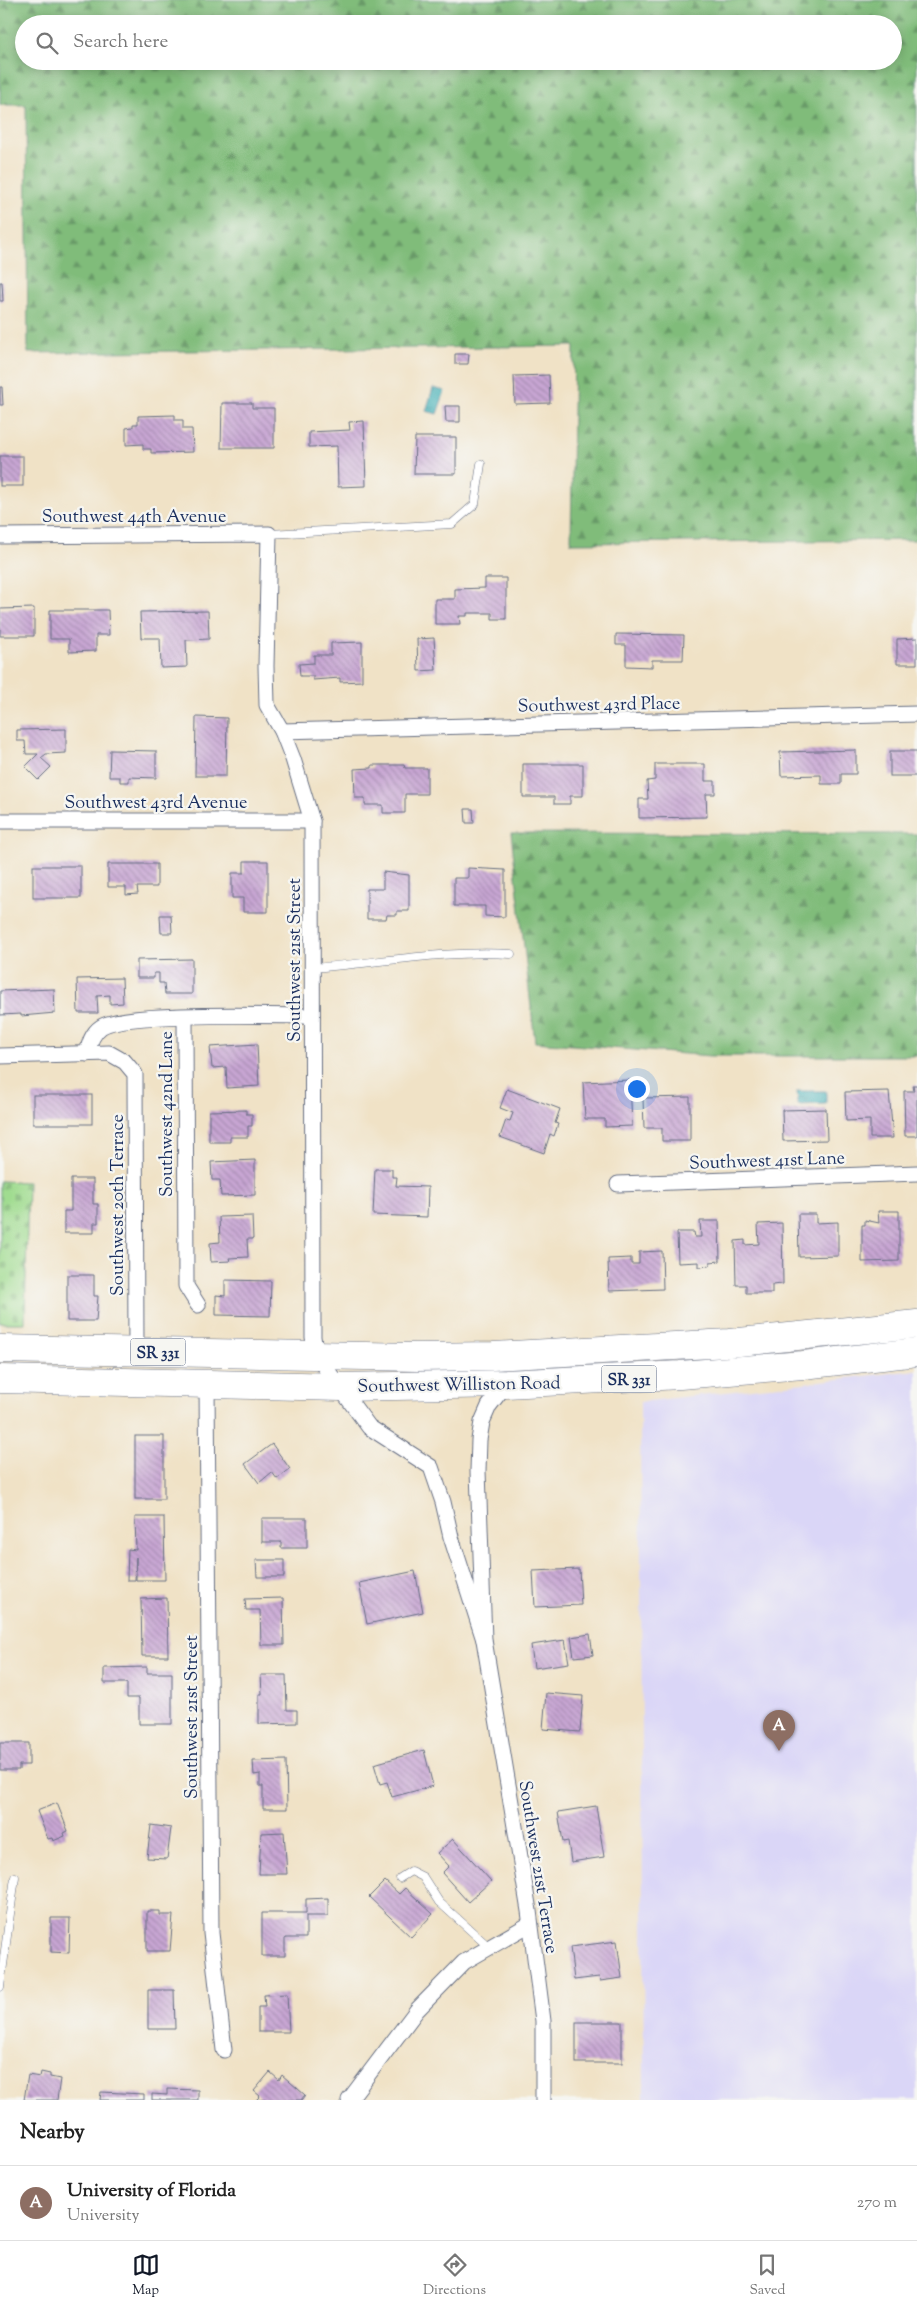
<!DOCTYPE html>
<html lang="en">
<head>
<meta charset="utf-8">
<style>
	:root { --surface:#fff; --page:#f2f2f2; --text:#222; --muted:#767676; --line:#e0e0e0; --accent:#111827 }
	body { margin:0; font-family:"Sorts Mill Goudy",serif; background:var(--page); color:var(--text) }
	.you { position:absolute; left:636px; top:1088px; width:18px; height:18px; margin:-12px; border:4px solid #fff; border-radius:50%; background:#1a73e8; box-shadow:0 0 0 8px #1a73e833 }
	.badge { display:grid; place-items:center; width:32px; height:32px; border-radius:50%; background:var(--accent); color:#fff; font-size:16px; font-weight:700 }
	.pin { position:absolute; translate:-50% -41px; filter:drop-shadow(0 1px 2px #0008) }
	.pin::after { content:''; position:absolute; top:26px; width:18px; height:15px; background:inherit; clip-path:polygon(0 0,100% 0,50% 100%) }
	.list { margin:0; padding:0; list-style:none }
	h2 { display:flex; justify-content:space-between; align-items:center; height:65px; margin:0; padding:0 20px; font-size:21px }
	h2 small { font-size:16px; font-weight:400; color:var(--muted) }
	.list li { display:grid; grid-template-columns:32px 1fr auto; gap:15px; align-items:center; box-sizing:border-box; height:75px; padding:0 20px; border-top:1px solid var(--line) }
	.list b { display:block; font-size:19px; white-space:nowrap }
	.list p { margin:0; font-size:16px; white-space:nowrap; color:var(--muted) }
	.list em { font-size:16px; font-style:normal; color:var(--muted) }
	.icon { flex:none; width:28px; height:28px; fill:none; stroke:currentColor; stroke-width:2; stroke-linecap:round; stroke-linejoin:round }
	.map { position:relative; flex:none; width:917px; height:2100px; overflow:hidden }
	.search { position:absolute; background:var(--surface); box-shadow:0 2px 12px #0003; left:15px; right:15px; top:15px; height:55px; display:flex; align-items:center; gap:12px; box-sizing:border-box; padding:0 18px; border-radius:28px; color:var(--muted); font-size:19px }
	.sheet { height:140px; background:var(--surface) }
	nav { display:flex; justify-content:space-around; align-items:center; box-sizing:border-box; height:70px; border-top:1px solid var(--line); background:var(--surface); font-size:14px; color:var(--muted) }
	nav a { display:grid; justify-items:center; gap:2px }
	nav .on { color:var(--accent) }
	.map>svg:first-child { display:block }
	.built { fill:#dad6f7 }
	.forest { fill:url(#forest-firs); stroke:#4e766c; fill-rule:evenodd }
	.cemetery { fill:url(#cemetery-stones); stroke:#5e8677 }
	.water { fill:url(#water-ripples); stroke:#2a6e88 }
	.building { fill:url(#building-back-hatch) }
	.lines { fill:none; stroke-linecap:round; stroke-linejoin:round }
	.lane-casing { stroke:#666e82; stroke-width:9 }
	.street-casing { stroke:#666e82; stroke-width:17 }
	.highway-casing { stroke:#666e82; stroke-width:29 }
	.lane { stroke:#fff; stroke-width:8 }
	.street { stroke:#fff; stroke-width:15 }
	.highway { stroke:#fff; stroke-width:28 }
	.labels { text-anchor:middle; stroke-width:4.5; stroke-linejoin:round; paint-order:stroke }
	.shield { fill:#f6f6f2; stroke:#5d6b8a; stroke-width:1 }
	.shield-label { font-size:16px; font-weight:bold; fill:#1b2f5e }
	.street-label { font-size:18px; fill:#1b2f5e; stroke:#f6f6f2 }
</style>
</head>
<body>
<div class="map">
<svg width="917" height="2100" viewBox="0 0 917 2100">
	<defs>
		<pattern id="forest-firs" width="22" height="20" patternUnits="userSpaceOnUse" patternTransform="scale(1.25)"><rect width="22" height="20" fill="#80bc7a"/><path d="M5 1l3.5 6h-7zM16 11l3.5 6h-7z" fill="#689967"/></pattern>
		<pattern id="cemetery-stones" width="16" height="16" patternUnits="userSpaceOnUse" patternTransform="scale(1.25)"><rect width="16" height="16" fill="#a0dc90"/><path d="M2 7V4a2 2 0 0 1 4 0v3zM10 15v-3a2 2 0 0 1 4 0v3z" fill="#89bd7f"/></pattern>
		<pattern id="water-ripples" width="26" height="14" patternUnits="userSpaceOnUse" patternTransform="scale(1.25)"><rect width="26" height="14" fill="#3aacb3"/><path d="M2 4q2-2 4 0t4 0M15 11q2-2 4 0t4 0" fill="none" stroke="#308c95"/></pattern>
		<pattern id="building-back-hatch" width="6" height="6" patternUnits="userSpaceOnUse" patternTransform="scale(1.25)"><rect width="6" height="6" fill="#c8a6d3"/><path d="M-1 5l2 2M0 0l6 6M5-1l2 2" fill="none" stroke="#a288ae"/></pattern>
	</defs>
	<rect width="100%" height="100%" fill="#f6f6f2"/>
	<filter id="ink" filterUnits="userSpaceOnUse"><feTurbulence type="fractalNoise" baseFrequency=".02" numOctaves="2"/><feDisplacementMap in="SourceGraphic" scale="10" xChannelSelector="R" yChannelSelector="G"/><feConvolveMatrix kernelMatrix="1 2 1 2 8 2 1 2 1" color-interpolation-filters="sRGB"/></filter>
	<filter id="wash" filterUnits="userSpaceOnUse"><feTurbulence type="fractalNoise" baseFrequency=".0096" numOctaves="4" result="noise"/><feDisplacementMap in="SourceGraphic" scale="20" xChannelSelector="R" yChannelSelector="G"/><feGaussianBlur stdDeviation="1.12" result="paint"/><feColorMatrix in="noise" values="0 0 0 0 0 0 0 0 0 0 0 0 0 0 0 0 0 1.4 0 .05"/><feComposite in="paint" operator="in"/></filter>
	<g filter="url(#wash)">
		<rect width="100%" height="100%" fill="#f0e2c6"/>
		<polygon class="built" points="917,1370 917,2100 644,2100 640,1402"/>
		<g class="forest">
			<path d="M0,0H917V540L571,543L574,346L28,353L26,105H0ZM24,24H893V61H24Z"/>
			<polygon points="511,833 917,834 917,1056 710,1056 535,1042"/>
		</g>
		<polygon class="cemetery" points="0,1181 28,1182 25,1323 0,1323"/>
		<g class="water">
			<polygon points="433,388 445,391 437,414 426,411"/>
			<polygon points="797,1091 826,1091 826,1104 798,1105"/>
		</g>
		<g id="blocks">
			<g class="building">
				<polygon points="0,282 2,282 3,301 0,301"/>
				<polygon points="455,354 469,354 468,364 455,364"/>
				<polygon points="549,375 550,403 515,404 514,376"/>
				<polygon points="0,387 2,387 3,405 0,405"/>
				<polygon points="222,403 252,403 252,408 274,408 274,448 221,448"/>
				<polygon points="445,406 460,406 460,422 446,422"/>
				<polygon points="175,415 175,420 183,420 183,429 192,429 193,452 151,453 151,449 143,449 143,444 126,445 126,428 133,427 133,424 138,424 138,416"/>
				<polygon points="364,421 366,486 338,487 337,446 309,447 309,432 350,430 349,422"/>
				<polygon points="415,437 456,437 456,474 414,474"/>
				<rect x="0" y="456" width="23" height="30"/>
				<polygon points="485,578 506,578 506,619 492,619 492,613 467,613 467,616 459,616 460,624 435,624 435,599 455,599 455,589 485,588"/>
				<polygon points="34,608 34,636 0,636 0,609"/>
				<polygon points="50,610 108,610 109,635 96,635 96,651 69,652 69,639 50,639"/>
				<polygon points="208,611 209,639 186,640 187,667 161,668 160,638 141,638 140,612"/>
				<polygon points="616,634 684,635 683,660 652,660 652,667 626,666 626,645 616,645"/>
				<polygon points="434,638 436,670 418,671 417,639"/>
				<polygon points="917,638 917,664 897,664 897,639"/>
				<polygon points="362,642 362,681 340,682 340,678 313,680 313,676 300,676 299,664 314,663 314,655 331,655 331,643"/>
				<polygon points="196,717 227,718 226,776 195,776"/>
				<polygon points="66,729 66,753 46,754 41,758 51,767 38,780 25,767 38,754 26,754 25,741 17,741 17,730"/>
				<polygon points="110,750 156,751 156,778 129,777 129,782 120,782 120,777 109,777"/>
				<polygon points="856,750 856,774 841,774 841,784 821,784 821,775 781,776 780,752"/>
				<rect x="890" y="751" width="27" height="25"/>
				<polygon points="523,764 583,764 583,796 570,796 570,804 554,804 554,797 523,797"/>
				<polygon points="655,764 705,764 705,781 715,781 715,794 706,794 707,817 639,818 639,799 648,799 647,781 655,780"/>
				<polygon points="372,765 404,765 405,768 427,768 427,794 405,794 405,813 383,813 383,805 365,805 365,798 355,798 354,769 372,768"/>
				<polygon points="465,809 473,809 474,823 466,823"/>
				<polygon points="244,861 268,861 268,912 243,912 243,898 232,898 232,873 244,873"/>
				<polygon points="108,864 157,864 157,887 137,887 138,894 126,895 126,887 108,887"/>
				<rect x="33" y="866" width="48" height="32"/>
				<polygon points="468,868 505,870 505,917 485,916 485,906 454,906 454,878 468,878"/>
				<polygon points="383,872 409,875 409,911 397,911 397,915 387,915 386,919 367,919 367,889 383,889"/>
				<polygon points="160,915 171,915 172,933 161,933"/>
				<polygon points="192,959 192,994 165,994 164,983 159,983 159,973 154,973 154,978 137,978 137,960"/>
				<polygon points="122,978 123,1003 110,1004 110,995 97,996 98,1013 78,1013 77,979"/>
				<polygon points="54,989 55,1013 21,1016 21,1014 0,1015 0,991"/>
				<polygon points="257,1044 259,1086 227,1088 226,1067 212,1068 210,1047"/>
				<polygon points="630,1080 632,1126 605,1127 605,1119 585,1119 583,1082"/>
				<polygon points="913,1085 917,1085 917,1136 905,1136 904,1091 914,1091"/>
				<polygon points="507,1089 560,1109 555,1123 558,1124 554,1136 550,1134 544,1153 500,1137 506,1120 510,1121 513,1113 500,1108"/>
				<polygon points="889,1091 893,1138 870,1138 870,1120 846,1121 845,1092"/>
				<rect x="33" y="1095" width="59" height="29"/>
				<polygon points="690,1097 690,1141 662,1141 662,1128 644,1128 643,1098"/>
				<polygon points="826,1109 827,1140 783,1141 782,1110"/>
				<polygon points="246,1110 246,1114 252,1114 252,1126 248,1126 248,1137 230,1137 230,1142 209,1142 209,1111"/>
				<polygon points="255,1160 255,1195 221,1196 220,1180 212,1180 211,1162"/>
				<polygon points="375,1169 392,1169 392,1177 397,1177 396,1186 428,1187 427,1217 373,1215"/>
				<polygon points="71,1179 93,1179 93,1204 98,1204 98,1223 94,1223 94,1233 64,1233 64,1211 71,1211"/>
				<polygon points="878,1211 899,1211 899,1261 862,1262 862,1225 865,1225 865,1220 879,1223"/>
				<polygon points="798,1214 816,1214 816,1223 838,1222 838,1256 799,1257"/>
				<polygon points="252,1216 253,1239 247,1239 248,1257 229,1258 230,1261 211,1262 210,1243 220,1242 219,1217"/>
				<polygon points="700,1221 719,1221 720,1261 710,1262 710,1266 699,1267 699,1262 678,1263 677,1232 694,1232 695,1237 701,1237"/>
				<polygon points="782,1223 783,1284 772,1285 772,1293 746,1293 746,1285 736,1285 735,1241 745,1240 745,1245 759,1244 758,1224"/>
				<polygon points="662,1251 663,1289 609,1291 608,1259 631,1258 631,1264 639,1264 639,1252"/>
				<polygon points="67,1275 94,1275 94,1296 98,1296 96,1321 67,1321"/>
				<polygon points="225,1280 271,1281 270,1316 216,1315 216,1295 225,1296"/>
				<rect x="135" y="1436" width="29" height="63"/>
				<polygon points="272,1444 290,1469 277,1479 272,1472 259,1483 245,1464"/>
				<polygon points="135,1517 164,1517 165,1580 136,1580 136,1557 135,1580 127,1580 128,1549 136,1550"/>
				<polygon points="262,1518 307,1518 307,1548 281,1548 281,1542 262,1542"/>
				<polygon points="256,1560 284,1560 284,1577 257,1577"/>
				<polygon points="579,1569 581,1605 535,1607 533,1571"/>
				<polygon points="415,1571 423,1612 367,1624 359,1583"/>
				<polygon points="167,1598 168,1656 142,1656 141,1599"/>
				<polygon points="283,1598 284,1645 261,1645 260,1610 246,1610 245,1599"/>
				<polygon points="590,1634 593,1655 574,1657 571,1637"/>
				<polygon points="565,1640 569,1663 534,1668 531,1645"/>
				<polygon points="147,1667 147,1673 172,1673 172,1724 139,1724 139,1698 127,1698 127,1683 104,1683 104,1668"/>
				<polygon points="261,1675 286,1675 287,1710 297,1710 297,1723 259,1724 259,1694 262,1694"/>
				<polygon points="546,1693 583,1696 580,1732 543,1729"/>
				<polygon points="0,1743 29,1743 29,1765 19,1765 19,1770 0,1770"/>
				<polygon points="424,1750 433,1786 392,1797 387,1782 380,1784 374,1764"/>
				<polygon points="286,1760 287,1809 263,1809 263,1786 260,1786 260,1774 254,1775 253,1761"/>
				<polygon points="57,1803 68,1831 64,1833 65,1836 53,1841 52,1838 48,1839 37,1811"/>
				<polygon points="596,1806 604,1857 571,1862 568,1841 563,1842 558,1812"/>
				<polygon points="151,1825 171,1828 167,1859 147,1858"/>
				<polygon points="284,1832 287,1874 259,1874 261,1833"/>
				<polygon points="453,1839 491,1881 468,1902 442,1873 449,1866 437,1853"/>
				<polygon points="385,1881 399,1894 405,1888 433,1914 411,1937 369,1897"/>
				<polygon points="328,1898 328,1916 306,1916 306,1938 285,1938 285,1956 262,1956 262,1913 306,1913 306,1899"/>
				<polygon points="147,1911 160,1911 160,1915 173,1915 170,1951 147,1951"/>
				<polygon points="51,1918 70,1918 69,1953 51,1952"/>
				<polygon points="617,1941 622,1978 600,1981 599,1977 574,1980 570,1947"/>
				<polygon points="148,1990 174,1990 175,2029 148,2029"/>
				<polygon points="287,1994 289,2032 258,2032 258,2007 265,2007 264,1995"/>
				<rect x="576" y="2022" width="46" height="41"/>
				<polygon points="41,2072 50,2074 50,2077 60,2079 57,2100 24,2100 28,2075 40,2077"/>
				<polygon points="270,2072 279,2080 282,2075 305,2095 301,2100 256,2100 260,2096 254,2091"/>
				<polygon points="167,2089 198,2090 198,2100 152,2100 152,2094 167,2095"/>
				<polygon points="101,2092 144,2094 144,2100 100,2100"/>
			</g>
		</g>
	</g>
	<g filter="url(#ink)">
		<use href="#blocks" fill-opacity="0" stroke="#666e82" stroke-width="1"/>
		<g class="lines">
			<g class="lane-casing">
				<g id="lane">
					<polyline points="269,534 452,524 475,504 481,464"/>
					<path d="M312,968C378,963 445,950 511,954"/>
					<polyline points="400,1878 411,1871 423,1877 439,1902 489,1947"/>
					<polyline points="0,1987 15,1877"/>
				</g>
			</g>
			<g class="street-casing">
				<g id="street">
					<polyline points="0,536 269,534 266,666 267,705 282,731 293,759 312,821 313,1337 316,1355 369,1427 431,1467 443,1502 451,1537 484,1640"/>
					<polyline points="282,731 917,714"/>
					<polyline points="0,821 312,821"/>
					<polyline points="185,1017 186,1286 198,1305"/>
					<path d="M87,1054C89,1044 92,1033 101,1027C123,1011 276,1016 312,1016"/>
					<polyline points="0,1056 109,1053 125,1062 135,1074 136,1352"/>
					<polyline points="618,1184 917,1173"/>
					<polyline points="207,1383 211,1933 224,2050"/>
					<polyline points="506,1384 489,1406 482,1422 479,1440 478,1471 484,1640 529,1911 543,2021 543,2100"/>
					<polyline points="349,2100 417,2010 464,1962 530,1924"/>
				</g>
			</g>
			<g class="highway-casing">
				<g id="highway">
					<polyline points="0,1349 417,1357 493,1356 729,1343 917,1324"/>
					<polyline points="0,1379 341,1387 506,1384 680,1375 803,1365 917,1352"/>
				</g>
			</g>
			<use href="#lane" class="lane"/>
			<use href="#street" class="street"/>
			<use href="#highway" class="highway"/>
		</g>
	</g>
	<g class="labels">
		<g class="shield">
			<rect x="130.5" y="1338.5" width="55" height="27" rx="4"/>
			<rect x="601.5" y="1365.5" width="55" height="27" rx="4"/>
		</g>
		<g class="shield-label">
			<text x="158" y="1358">SR 331</text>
			<text x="629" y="1385">SR 331</text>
		</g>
		<g class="street-label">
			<text x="134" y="522">Southwest 44th Avenue</text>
			<text transform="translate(599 704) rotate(-1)" y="6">Southwest 43rd Place</text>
			<text x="156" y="808">Southwest 43rd Avenue</text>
			<text transform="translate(294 960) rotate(-90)" y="6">Southwest 21st Street</text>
			<text transform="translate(166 1114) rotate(-90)" y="6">Southwest 42nd Lane</text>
			<text transform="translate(767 1160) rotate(-2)" y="6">Southwest 41st Lane</text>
			<text transform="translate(117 1205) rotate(-90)" y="6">Southwest 20th Terrace</text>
			<text transform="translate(459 1384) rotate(-1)" y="6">Southwest Williston Road</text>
			<text transform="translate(191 1717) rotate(-90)" y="6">Southwest 21st Street</text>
			<text transform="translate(539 1867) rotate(81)" y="6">Southwest 21st Terrace</text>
		</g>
	</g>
</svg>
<div class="you"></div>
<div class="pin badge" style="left:779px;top:1751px;background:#8d6e63">A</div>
<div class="search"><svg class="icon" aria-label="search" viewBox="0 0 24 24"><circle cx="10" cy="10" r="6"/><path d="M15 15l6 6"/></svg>Search here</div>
</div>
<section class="sheet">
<h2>Nearby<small></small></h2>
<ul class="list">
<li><span class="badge" style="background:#8d6e63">A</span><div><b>University of Florida</b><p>University</p></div><em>270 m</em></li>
</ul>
</section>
<nav>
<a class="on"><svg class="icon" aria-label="map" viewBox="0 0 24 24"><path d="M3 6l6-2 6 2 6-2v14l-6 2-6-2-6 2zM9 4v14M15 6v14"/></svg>Map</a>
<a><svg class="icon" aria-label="directions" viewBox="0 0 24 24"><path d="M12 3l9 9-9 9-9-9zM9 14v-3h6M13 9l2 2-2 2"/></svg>Directions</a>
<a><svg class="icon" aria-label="saved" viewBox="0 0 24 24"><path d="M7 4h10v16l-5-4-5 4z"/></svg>Saved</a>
</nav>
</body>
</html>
